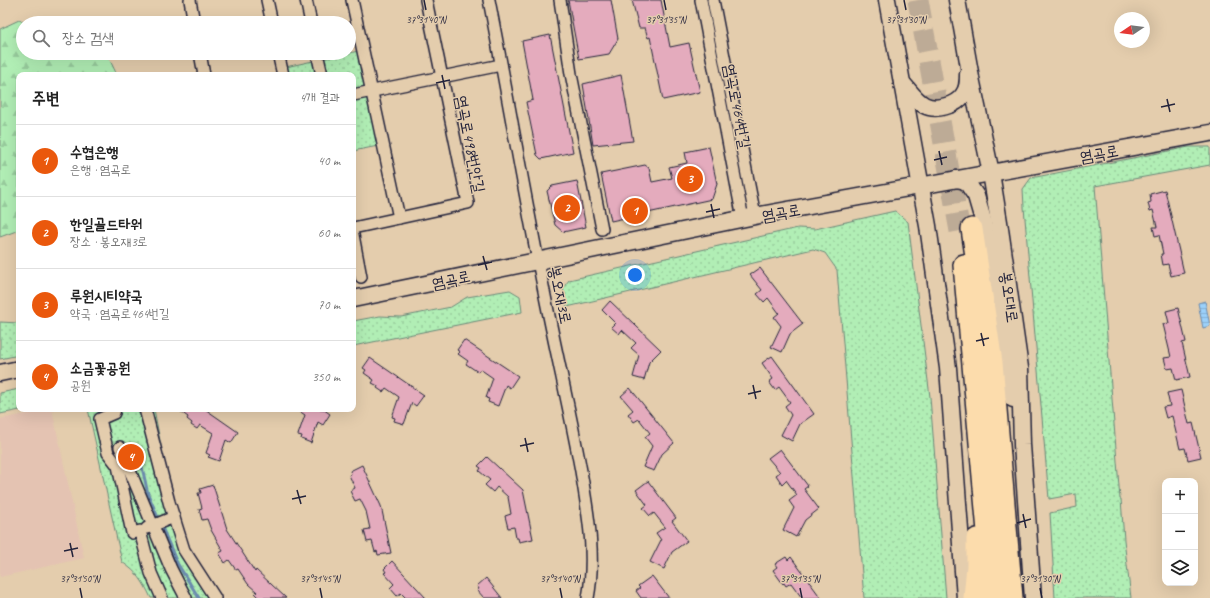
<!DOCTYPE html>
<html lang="ko">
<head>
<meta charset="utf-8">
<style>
	:root { --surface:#fff; --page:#f2f2f2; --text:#222; --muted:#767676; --line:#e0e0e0; --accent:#ea580c }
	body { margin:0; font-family:Caveat,"Poor Story",sans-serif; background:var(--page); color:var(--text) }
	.controls { position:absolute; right:12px; bottom:12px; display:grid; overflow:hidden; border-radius:8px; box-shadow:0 4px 16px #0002 }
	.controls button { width:36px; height:36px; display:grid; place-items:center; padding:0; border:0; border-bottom:1px solid var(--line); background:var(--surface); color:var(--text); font:20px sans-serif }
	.compass { position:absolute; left:1114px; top:12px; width:36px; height:36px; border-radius:50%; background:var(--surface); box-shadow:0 4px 16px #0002; rotate:257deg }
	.you { position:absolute; left:635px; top:275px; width:14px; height:14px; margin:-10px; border:3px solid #fff; border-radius:50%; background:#1a73e8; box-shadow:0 0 0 6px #1a73e833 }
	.badge { display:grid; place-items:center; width:26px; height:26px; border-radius:50%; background:var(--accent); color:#fff; font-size:13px; font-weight:700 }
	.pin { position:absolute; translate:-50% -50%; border:2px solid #fff; box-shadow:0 1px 4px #0006 }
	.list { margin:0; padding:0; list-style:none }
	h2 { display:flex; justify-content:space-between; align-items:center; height:52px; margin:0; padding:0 16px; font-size:17px }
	h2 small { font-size:13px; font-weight:400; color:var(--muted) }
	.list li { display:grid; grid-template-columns:26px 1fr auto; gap:12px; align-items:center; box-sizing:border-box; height:72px; padding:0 16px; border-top:1px solid var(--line) }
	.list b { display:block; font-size:15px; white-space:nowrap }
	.list p { margin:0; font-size:13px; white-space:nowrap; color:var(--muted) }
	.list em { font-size:13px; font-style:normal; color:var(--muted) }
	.icon { flex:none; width:22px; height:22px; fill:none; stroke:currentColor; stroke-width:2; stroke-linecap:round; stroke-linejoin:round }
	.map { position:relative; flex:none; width:1210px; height:598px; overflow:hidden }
	.search { position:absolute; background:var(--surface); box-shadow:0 4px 16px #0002; left:16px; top:16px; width:340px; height:44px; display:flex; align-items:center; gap:10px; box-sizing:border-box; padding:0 14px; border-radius:22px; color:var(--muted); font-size:15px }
	.panel { position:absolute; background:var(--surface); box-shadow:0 4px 16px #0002; left:16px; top:72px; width:340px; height:340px; border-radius:8px }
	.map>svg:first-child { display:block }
	.built { fill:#e4c3b2 }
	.grass { fill:url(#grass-dots); stroke:#6a8878 }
	.forest { fill:url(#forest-firs); stroke:#6a8878 }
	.water { fill:url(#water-rules); stroke:#6b8aad }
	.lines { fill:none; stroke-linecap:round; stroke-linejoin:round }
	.stream { stroke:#6b8aad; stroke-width:3 }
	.building { fill:#e4abbd; stroke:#22223b }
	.highway-tunnel { stroke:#bdab96; stroke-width:21; stroke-dasharray:21 10; stroke-linecap:butt }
	.street-casing { stroke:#22223b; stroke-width:14 }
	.secondary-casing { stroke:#22223b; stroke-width:19 }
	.highway-casing { stroke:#22223b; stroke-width:24 }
	.street { stroke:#e4cdad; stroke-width:11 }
	.secondary { stroke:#e4cdad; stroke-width:16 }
	.highway { stroke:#fcdcac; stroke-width:21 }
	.ticks { fill:none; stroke:#22223b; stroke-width:1.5 }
	.labels { text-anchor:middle; stroke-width:3; stroke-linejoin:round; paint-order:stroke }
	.street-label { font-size:16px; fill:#22223b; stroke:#e4cdad }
	.ticks-label { font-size:10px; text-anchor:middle; fill:#22223b; stroke:#e4cdad; stroke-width:3; stroke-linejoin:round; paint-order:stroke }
</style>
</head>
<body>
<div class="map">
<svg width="1210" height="598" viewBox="0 0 1210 598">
	<defs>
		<pattern id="grass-dots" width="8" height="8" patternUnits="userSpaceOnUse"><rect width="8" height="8" fill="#b1eeb5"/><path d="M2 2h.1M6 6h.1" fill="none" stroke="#98cc9d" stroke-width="1.8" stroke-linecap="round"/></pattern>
		<pattern id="forest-firs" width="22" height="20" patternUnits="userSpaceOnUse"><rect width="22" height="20" fill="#b1eeb5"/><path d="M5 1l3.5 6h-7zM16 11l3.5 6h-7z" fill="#98cc9d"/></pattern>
		<pattern id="water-rules" width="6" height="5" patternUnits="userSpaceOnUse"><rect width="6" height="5" fill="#9bd0f9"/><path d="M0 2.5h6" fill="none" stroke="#85b2d6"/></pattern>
	</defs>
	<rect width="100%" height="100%" fill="#e4cdad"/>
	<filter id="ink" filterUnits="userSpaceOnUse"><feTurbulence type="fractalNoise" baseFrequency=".025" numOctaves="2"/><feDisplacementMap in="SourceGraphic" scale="8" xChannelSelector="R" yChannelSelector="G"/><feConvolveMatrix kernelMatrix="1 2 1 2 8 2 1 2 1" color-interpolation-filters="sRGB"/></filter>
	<g filter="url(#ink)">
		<polygon class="built" points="52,409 84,558 0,577 0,419"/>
		<g class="grass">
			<polygon points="363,50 383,145 353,151 353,75 283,75 281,68"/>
			<polygon points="1189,147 1210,147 1210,165 1095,186 1120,499 1121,499 1124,540 1131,598 1055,598 1050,513 1077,507 1076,494 1049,499 1024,207 1023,189 1031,178"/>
			<polygon points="895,211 908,222 930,397 946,598 864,598 837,270 825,253 813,249 567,307 563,288 569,280 798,228 815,229"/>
			<polygon points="510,290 520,296 522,312 353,346 353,321 380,316 401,317 451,307 467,297"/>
			<polygon points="0,322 19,323 19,355 0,359"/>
			<polygon points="19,389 19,409 25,409 0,414 0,393"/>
			<path d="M88,409H154C167,475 175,546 221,598H151C143,581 138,573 122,562Z"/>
		</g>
		<polygon class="forest" points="19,20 26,23 23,23 23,53 105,53 107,54 117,75 19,75 19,230 0,237 0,29"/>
		<polygon class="water" points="1205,301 1210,326 1203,328 1198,303"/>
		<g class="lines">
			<g class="stream">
				<polyline points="138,449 148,494 159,520"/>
				<polyline points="161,525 177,563 199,598"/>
			</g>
		</g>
		<g class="building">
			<polygon points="568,0 611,0 618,39 609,54 579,59"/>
			<polygon points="632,0 661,0 670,47 689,43 700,92 663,100 650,37 648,38 645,28 639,28"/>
			<polygon points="550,35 573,152 541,159 537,155 526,102 533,100 522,41"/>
			<polygon points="621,75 633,141 593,145 583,84"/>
			<polygon points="709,147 717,184 712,199 611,221 601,174 645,165 649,168 652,182 672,178 669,167 687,163 685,152"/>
			<polygon points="577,181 586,227 563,232 555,225 547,191 552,186"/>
			<polygon points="1165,190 1184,273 1171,276 1168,264 1163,265 1161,254 1163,254 1159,235 1155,236 1153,227 1157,227 1153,210 1150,211 1148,203 1151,202 1150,194"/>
			<polygon points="760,268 803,324 790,334 782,352 771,347 781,326 774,317 779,313 768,298 764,302 757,294 762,290 750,275"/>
			<polygon points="610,301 661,350 649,362 644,380 633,377 639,355 631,348 636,343 622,330 619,334 611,327 615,323 602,310"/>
			<polygon points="1178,308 1186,342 1182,343 1190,377 1176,380 1173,368 1167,369 1164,358 1171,357 1163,324 1169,323 1166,311"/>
			<polygon points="464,340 518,376 510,388 506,385 498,406 488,402 489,399 486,398 493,378 480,369 478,372 466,364 468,361 458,354 460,352 457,350"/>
			<polygon points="772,356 814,414 800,424 792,441 781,435 791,415 785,406 790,402 779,387 775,390 769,382 773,379 762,363"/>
			<polygon points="370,358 424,395 416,406 412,403 404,424 394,421 395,418 392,417 399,397 386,388 383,392 377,388 378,386 372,383 374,380 364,373 366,370 363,368"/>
			<polygon points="630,388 674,443 662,454 654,471 643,467 652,446 645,437 650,433 639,419 634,422 628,414 633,410 621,396"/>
			<polygon points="1181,390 1189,424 1193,423 1201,457 1188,460 1185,448 1180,449 1172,416 1166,418 1163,407 1170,406 1167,393"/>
			<polygon points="177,409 205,409 238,432 231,443 226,440 219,461 208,457 210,455 206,453 213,433 200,425 197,429 191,425 192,423 187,419 188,417"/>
			<polygon points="296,409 323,409 330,414 323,425 318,422 311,443 301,439 302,436 298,435 305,415"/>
			<polygon points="780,449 808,486 804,489 819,509 805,520 796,537 783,530 794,508 789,501 797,495 786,480 782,484 776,475 780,472 768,458"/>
			<polygon points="487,457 523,490 533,539 519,542 518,538 516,538 514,527 508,528 505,516 511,514 508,497 497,487 493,492 485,485 490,480 479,471 481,468 478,466"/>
			<polygon points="362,465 381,506 391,553 378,555 377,551 375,552 372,541 367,542 364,530 370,529 366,511 360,499 355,501 350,491 355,488 349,475 351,474 350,471"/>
			<polygon points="648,481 676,518 672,521 687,541 672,552 664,569 650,562 661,540 656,533 665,527 654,513 650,516 643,508 647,505 636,490"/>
			<polygon points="213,485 227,529 255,572 256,570 286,598 259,598 255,594 257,592 248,584 238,569 236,570 229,560 225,563 219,553 223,551 211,530 207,519 202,520 199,509 202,508 198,493 201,493 200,489"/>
			<polygon points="786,557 788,560 791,557 821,598 802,598 791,583 786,586 784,583 783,584 773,570 777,567 775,564"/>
			<polygon points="392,561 426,598 406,598 401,593 397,596 390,588 394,584 384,573 386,572 384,569"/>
			<polygon points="652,576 669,598 641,598 636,591 640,588 638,586"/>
			<polygon points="486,578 502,598 484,598 477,590 479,589 477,586"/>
		</g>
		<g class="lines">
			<polyline class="highway-tunnel" points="918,0 960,231"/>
			<g class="street-casing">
				<g id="street">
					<polyline points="190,0 194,23"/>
					<polyline points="267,0 272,23"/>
					<polyline points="306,0 311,23"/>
					<polyline points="352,0 399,218"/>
					<path d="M489,0C509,102 526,204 547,306C558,361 571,416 581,471C588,513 596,555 588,598"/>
					<polyline points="560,0 571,74 602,229"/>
					<polyline points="701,0 743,219"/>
					<polyline points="713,0 755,216"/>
					<polyline points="200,53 204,75"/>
					<polyline points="278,53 283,75"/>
					<polyline points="317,53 322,75"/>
					<polyline points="353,95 501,65"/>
					<polyline points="353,228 468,203 426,0"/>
					<polyline points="353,235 361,277"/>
					<polyline points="115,409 114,413 100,419 108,453 118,466 132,533 140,531 151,573 162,598"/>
					<polyline points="145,409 169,502 184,550 215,598"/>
					<polyline points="120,447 171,569 186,598"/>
					<polyline points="147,528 174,517"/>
				</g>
			</g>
			<g class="secondary-casing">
				<g id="secondary">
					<polyline points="887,0 928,226 948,368 965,598"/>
					<polyline points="957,0 971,78 991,173 999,222 1020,368 1022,445 1033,598"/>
					<path d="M902,83C909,90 915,100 924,105C935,111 956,106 963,95C968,89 968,82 968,74"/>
					<polyline points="956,179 966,181 976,196 983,220 1013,399"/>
					<polyline points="353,299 755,216 1210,133"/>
					<polyline points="0,373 19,369"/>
				</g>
			</g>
			<g class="highway-casing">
				<g id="highway">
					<polyline points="972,229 992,363 1012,598"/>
					<polyline points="964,265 994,598"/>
					<polyline points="974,598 977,566 977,539"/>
				</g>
			</g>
			<use href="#street" class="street"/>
			<use href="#secondary" class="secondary"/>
			<use href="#highway" class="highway"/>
		</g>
	</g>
	<path class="ticks" d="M424,0L426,10M664,0L666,10M904,0L906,10M442,75L445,89M436,83L450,80M1167,99L1170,112M1161,107L1175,104M939,151L942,165M934,160L947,157M711,204L714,218M706,212L720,209M483,256L487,270M478,265L492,262M981,333L984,346M976,341L989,338M753,385L756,399M748,394L761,391M525,438L528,452M520,446L534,443M297,490L301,504M292,499L306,496M1023,514L1026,528M1017,523L1031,519M70,543L73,557M64,551L78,548M80,588L82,598M320,588L322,598M560,588L562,598M800,588L802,598M1040,588L1042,598"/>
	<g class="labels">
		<g class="street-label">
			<text transform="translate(738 106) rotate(79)" y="6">염곡로464번길</text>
			<text transform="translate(471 144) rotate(79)" y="6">염곡로498번안길</text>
			<text transform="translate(1099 153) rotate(-10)" y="6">염곡로</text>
			<text transform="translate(781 212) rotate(-10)" y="6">염곡로</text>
			<text transform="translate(451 279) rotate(-12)" y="6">염곡로</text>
			<text transform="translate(561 295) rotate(78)" y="6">봉오재3로</text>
			<text transform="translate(1010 297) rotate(82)" y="6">봉오대로</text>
		</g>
	</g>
	<g class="ticks-label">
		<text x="426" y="23">37°31'40"N</text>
		<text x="666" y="23">37°31'35"N</text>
		<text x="906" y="23">37°31'30"N</text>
		<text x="80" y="582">37°31'50"N</text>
		<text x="320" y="582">37°31'45"N</text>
		<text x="560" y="582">37°31'40"N</text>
		<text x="800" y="582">37°31'35"N</text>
		<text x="1040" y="582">37°31'30"N</text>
	</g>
</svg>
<div class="controls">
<button>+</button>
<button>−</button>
<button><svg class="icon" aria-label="layers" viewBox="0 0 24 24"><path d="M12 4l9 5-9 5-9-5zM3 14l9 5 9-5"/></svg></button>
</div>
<svg class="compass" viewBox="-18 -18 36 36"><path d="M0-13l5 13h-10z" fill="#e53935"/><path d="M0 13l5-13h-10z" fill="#767676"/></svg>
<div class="you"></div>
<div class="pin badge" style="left:635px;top:211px">1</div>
<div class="pin badge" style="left:567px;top:208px">2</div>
<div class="pin badge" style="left:690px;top:179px">3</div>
<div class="pin badge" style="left:131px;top:457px">4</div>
<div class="search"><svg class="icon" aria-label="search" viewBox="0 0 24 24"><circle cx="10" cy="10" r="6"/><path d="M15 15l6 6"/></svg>장소 검색</div>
<section class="panel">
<h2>주변<small>4개 결과</small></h2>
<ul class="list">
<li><span class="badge">1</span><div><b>수협은행</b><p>은행 · 염곡로</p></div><em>40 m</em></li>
<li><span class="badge">2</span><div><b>한일골드타워</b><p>장소 · 봉오재3로</p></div><em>60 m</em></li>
<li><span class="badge">3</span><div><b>루원시티약국</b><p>약국 · 염곡로464번길</p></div><em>70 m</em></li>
<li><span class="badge">4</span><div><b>소금꽃공원</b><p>공원</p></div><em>350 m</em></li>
</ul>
</section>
</div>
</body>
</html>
